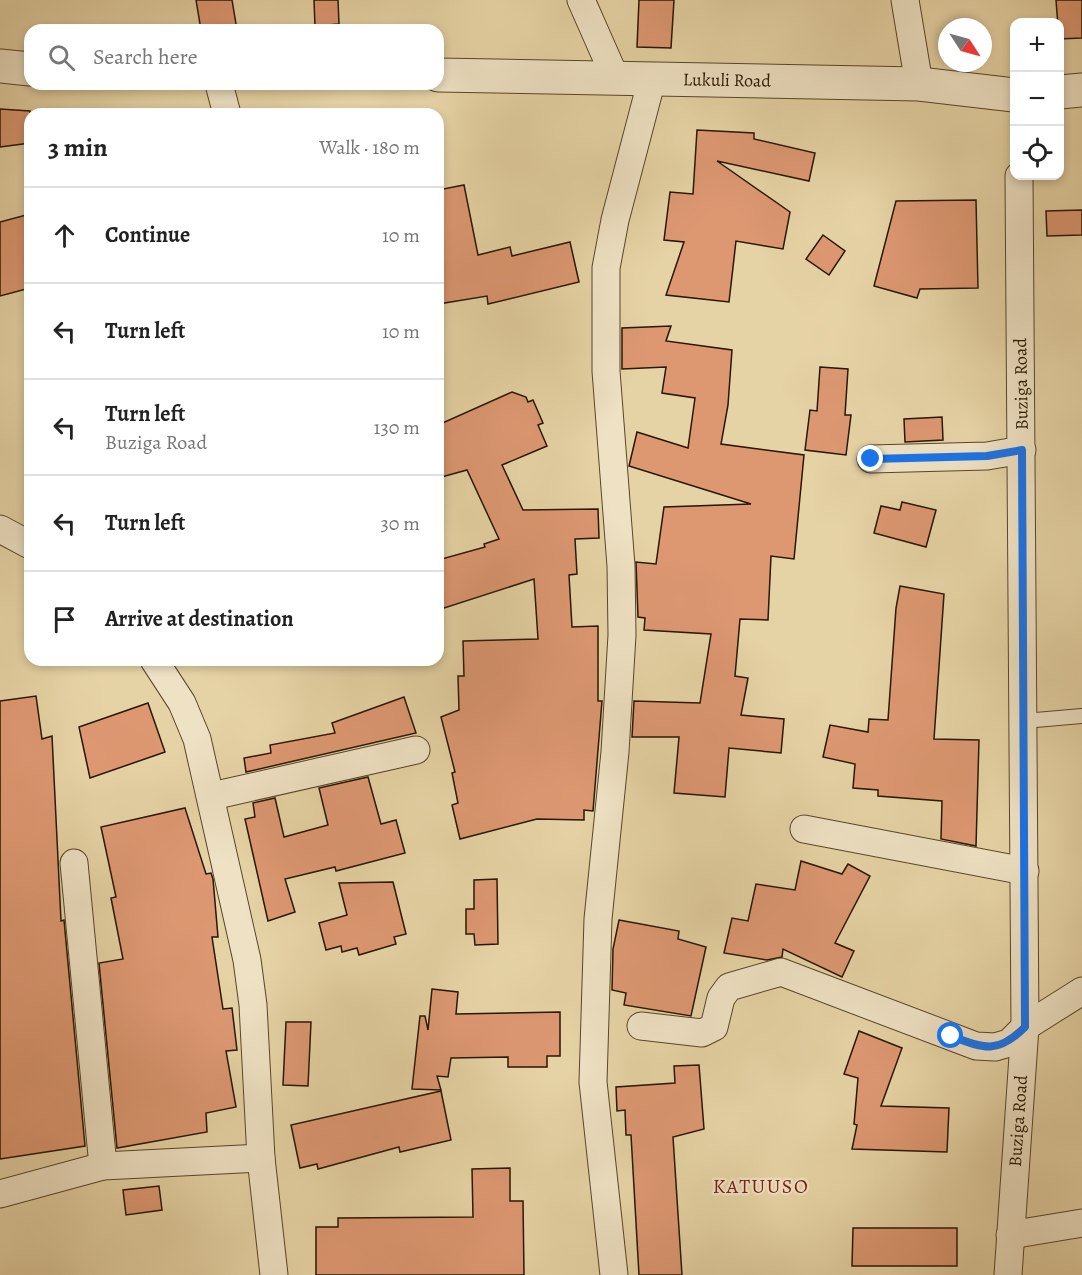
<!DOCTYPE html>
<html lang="en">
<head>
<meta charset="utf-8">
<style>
	:root { --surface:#fff; --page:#f6f6f6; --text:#222; --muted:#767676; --line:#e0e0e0 }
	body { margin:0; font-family:Alegreya,serif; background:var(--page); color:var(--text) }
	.controls { position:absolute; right:18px; top:18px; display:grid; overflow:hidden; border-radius:12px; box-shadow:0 3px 9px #0003 }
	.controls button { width:54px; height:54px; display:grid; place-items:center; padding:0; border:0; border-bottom:2px solid var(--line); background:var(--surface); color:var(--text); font:30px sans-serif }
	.compass { position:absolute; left:938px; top:18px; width:54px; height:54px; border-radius:50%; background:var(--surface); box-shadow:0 3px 9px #0003; rotate:126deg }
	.stop { position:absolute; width:18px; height:18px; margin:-14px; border:4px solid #1a73e8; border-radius:50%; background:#fff }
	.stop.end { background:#1a73e8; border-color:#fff; box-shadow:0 2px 6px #0008 }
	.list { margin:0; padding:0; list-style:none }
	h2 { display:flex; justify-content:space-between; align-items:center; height:78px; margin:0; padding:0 24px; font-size:26px }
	h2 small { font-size:20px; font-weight:400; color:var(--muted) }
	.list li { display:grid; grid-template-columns:39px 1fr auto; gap:18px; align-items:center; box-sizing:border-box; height:96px; padding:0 24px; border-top:2px solid var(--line) }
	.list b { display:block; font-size:22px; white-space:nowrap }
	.list p { margin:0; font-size:20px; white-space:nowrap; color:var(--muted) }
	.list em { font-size:20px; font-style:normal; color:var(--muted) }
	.icon { flex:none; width:33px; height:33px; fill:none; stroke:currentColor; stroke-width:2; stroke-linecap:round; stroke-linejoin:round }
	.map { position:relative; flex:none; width:1082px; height:1275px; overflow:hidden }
	.search { position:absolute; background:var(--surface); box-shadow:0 3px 9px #0003; left:24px; top:24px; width:420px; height:66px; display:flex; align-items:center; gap:15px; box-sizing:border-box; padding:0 21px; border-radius:18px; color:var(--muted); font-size:22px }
	.panel { position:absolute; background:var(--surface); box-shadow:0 3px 9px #0003; left:24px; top:108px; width:420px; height:558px; border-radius:18px }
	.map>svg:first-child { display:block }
	.building { fill:#dd9872; stroke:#271600; stroke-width:1.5 }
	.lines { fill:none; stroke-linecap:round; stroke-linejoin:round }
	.service-casing { stroke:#574529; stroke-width:16 }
	.minor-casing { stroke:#574529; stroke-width:29 }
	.tertiary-casing { stroke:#574529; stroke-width:35 }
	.service { stroke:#efe2c4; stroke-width:14 }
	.minor { stroke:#efe2c4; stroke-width:27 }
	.tertiary { stroke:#efe2c4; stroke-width:33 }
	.route { stroke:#1a73e8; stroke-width:8 }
	.labels { text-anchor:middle; stroke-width:4.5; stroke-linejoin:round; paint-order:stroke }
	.street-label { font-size:18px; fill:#271600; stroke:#efe2c4 }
	.neighbourhood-label { font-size:20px; letter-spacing:1.5px; fill:#7a1f14; stroke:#efe2c4 }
</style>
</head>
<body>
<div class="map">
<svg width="1082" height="1275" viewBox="0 0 1082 1275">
	<rect width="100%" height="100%" fill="#e6d3a5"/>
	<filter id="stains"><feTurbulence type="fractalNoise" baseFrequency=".00333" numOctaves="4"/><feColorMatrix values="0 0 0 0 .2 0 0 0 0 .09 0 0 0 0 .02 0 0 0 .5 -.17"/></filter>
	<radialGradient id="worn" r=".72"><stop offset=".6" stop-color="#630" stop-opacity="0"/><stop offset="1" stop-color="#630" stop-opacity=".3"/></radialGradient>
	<g class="building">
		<polygon points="196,0 232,0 237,30 201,30"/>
		<polygon points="314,0 338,0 339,24 315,26"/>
		<polygon points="639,0 674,0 671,48 637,47"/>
		<polygon points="1056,0 1082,0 1082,38 1059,39"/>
		<polygon points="0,109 30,111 30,143 0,147"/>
		<polygon points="697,130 754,133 754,139 815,153 809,181 717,161 790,212 783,249 736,241 729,302 666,295 684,242 664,240 670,192 693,194"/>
		<polygon points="464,185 478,255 510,247 512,256 570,242 579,282 488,304 487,296 438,304 438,190"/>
		<polygon points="976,200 978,288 920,289 917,298 874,286 896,201"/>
		<polygon points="1082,210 1082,235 1047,236 1046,211"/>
		<polygon points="30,214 30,288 0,296 0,222"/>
		<polygon points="823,235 845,251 829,275 806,259"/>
		<polygon points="671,326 666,341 732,350 728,405 721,444 804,455 794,559 771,556 768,620 740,619 735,676 748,678 741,715 784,719 781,753 729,748 725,797 674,793 679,737 632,737 634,701 700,703 711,634 644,630 645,618 638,617 636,562 656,564 664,507 751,504 629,466 637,432 688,448 695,398 662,393 666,367 622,369 622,328"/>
		<polygon points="820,367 848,369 845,415 851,415 846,455 805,450 810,410 817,411"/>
		<polygon points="512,392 526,397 528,402 533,400 543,423 538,425 547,446 502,465 523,510 598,509 599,538 575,539 577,574 569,575 572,627 598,626 598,701 602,701 593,811 584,810 584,820 537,819 460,839 452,805 458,803 452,773 455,772 441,717 459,710 458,676 464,676 463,641 538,639 534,579 438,610 438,560 485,547 484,544 499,539 467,470 438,478 438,425"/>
		<polygon points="942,417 943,440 905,442 904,419"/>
		<polygon points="902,502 936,510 926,547 874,533 881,506 900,510"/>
		<polygon points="900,586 944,594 934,739 979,740 976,846 941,839 942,801 878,796 878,790 853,788 855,764 823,757 830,725 868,732 869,719 888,720 896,608"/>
		<polygon points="36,696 42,739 52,736 61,921 64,920 85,1146 0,1159 0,701"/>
		<polygon points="404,697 416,733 246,772 244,758 271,753 270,745 335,733 332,723"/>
		<polygon points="148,703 165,752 90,778 79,727"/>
		<polygon points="368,777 381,824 396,820 405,853 336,871 335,867 285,879 295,912 268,921 245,819 255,817 253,803 275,798 284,837 328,825 319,788"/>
		<polygon points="185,808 206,874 211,873 213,879 218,937 212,937 223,1009 232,1008 237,1050 226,1051 236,1107 206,1113 207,1132 117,1148 99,963 123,959 111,898 116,897 101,827"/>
		<polygon points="801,861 842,874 848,864 870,876 835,943 854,951 842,977 783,949 782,957 767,960 724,953 732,918 748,921 756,884 795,890"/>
		<polygon points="497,879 498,944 475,945 474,934 466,934 466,909 474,909 474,880"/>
		<polygon points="393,882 406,934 394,937 396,944 359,955 357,948 342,952 341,946 326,950 319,923 347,915 339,883"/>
		<polygon points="619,920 679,931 678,939 706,947 691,1016 624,1005 626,993 612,990 613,949"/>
		<polygon points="432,989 458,992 456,1014 560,1012 560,1056 547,1056 547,1067 508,1067 508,1057 451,1058 448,1077 437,1076 441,1090 412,1089 420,1016 425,1016 428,1030"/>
		<polygon points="286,1022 311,1022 308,1086 283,1085"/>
		<polygon points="859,1031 902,1048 881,1106 949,1108 947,1152 852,1149 857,1125 854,1124 858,1078 844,1074"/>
		<polygon points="699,1065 704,1129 673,1137 682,1275 639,1275 631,1135 626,1135 625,1110 617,1111 616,1087 675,1083 674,1066"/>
		<polygon points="441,1091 451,1140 400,1152 399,1147 318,1169 317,1164 300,1168 291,1125"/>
		<polygon points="510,1168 510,1201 523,1201 524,1275 316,1275 316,1227 338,1227 338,1218 473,1217 472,1169"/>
		<polygon points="159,1186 162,1210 126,1215 123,1190"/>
		<polygon points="853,1228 957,1228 957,1266 852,1266"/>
	</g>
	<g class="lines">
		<g class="service-casing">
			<polyline id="service" points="1024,721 1082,716"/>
		</g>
		<g class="minor-casing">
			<g id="minor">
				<polyline points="581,0 615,77"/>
				<polyline points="905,0 919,84"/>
				<polyline points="219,84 227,114"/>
				<polyline points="871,459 987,456 1022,450"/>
				<polyline points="0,529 30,545"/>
				<polyline points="154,660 182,703 197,739 247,960 253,1005 261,1158 274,1275"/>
				<polyline points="212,796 416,750"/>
				<polyline points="804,829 1025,871"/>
				<polyline points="74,863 103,1166"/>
				<polyline points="641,1026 702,1033 714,1027 721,998 729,987 781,972 976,1046 995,1047 1009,1043 1025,1027 1082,991"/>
				<polyline points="0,1194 103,1166 261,1158"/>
				<polyline points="1010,1235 1082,1223"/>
				<polyline points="614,1275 593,1082 598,919 615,752 622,635 621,566 606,371 606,268 615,220 652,79"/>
				<polyline points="1008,1275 1025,1027 1019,176"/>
			</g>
		</g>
		<g class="tertiary-casing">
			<g id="tertiary">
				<polyline points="0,66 30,69"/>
				<polyline points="438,75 919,84 1014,95"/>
				<polyline points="1060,92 1082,90"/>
			</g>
		</g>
		<use href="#service" class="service"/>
		<use href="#minor" class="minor"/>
		<use href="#tertiary" class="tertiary"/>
	</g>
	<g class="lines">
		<path class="route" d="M871,459L987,456L1022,450L1025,1027C998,1054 985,1049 951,1036"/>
	</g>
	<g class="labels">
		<g class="street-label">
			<text transform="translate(727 80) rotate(1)" y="6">Lukuli Road</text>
			<text transform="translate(1021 384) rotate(-91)" y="6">Buziga Road</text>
			<text transform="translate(1018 1121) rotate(-86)" y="6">Buziga Road</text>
		</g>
		<g class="neighbourhood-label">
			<text x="761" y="1193">KATUUSO</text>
		</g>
	</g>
	<rect width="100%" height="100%" filter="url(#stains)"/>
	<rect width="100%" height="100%" fill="url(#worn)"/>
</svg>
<div class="controls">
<button>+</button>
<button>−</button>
<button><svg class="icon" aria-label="locate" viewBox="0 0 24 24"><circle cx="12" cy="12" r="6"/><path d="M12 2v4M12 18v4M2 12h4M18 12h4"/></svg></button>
</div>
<svg class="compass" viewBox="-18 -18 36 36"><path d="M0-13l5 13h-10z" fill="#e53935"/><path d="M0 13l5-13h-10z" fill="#767676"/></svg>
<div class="stop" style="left:951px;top:1036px"></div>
<div class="stop end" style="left:871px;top:459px"></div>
<div class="search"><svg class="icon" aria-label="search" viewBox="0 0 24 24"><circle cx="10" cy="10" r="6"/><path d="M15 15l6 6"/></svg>Search here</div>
<section class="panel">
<h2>3 min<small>Walk · 180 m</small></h2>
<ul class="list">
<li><svg class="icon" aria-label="ahead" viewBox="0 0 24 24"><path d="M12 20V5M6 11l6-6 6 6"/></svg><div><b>Continue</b></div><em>10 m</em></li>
<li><svg class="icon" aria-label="left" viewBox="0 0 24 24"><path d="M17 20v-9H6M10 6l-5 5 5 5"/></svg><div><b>Turn left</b></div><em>10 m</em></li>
<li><svg class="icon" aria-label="left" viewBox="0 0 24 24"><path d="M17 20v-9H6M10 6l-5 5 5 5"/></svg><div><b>Turn left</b><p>Buziga Road</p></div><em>130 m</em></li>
<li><svg class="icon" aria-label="left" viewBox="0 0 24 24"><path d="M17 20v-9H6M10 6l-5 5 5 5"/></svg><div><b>Turn left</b></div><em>30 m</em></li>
<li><svg class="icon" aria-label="arrive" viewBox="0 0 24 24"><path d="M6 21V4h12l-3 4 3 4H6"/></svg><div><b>Arrive at destination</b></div></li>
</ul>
</section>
</div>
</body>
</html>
